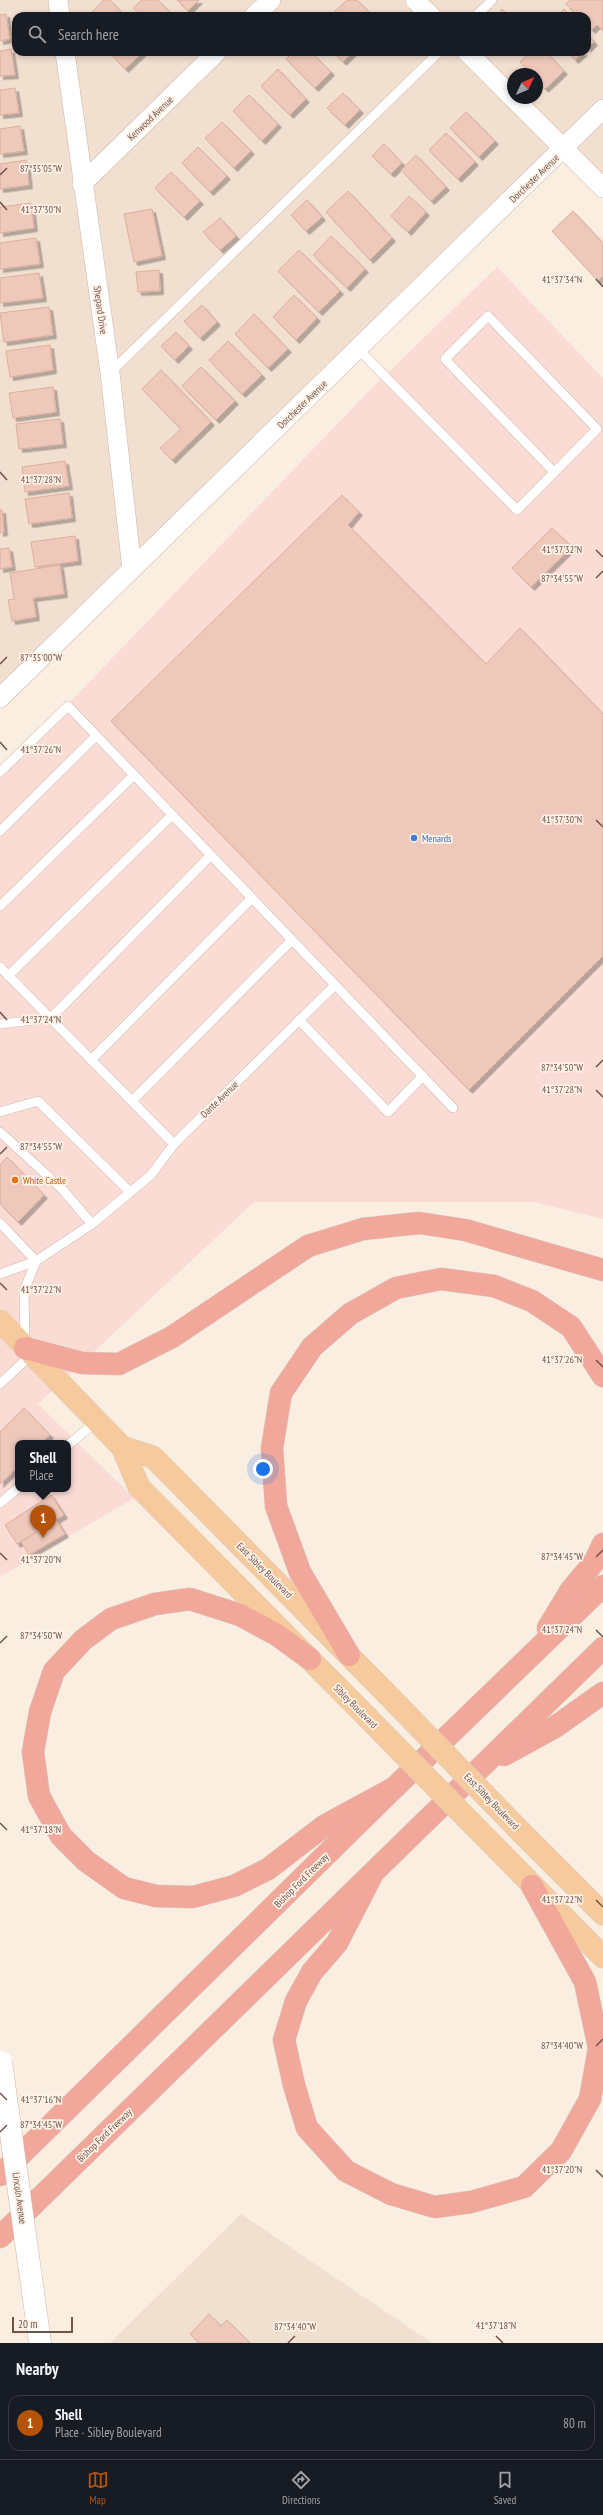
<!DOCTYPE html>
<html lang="en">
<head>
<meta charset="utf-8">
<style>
	:root { --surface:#171b24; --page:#242831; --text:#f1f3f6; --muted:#9ea1a6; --line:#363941; --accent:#b45309 }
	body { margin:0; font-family:"PT Sans Narrow",sans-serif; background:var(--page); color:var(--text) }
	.compass { position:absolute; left:507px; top:68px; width:36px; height:36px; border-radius:50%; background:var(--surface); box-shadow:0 2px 6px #0003; rotate:46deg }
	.scale { position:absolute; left:12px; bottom:10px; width:61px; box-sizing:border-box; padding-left:4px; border:2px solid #70534a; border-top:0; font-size:11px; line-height:14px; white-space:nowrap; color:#70534a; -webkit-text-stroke:3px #fef2e7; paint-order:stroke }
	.you { position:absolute; left:263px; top:1469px; width:14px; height:14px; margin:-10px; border:3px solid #fff; border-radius:50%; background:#1a73e8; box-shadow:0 0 0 6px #1a73e833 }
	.badge { display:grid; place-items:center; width:26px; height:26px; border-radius:50%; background:var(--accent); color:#fff; font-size:13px; font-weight:700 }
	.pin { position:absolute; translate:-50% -33px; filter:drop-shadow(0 1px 2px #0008) }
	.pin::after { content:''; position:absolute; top:21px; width:14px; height:12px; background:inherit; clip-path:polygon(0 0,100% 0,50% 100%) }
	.popup { position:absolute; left:15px; top:1440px; width:56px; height:52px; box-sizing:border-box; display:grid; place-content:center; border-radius:8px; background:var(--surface); filter:drop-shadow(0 1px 3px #0005); font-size:13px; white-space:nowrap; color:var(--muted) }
	.popup b { font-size:15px; color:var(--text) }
	.popup::after { content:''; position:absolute; left:50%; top:100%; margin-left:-8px; border:8px solid transparent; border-top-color:var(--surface) }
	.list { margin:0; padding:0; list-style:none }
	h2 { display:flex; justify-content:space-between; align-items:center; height:52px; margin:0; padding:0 16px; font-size:17px }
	h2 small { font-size:13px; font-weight:400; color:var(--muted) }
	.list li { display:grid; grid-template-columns:26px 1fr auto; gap:12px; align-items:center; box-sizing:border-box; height:56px; margin:0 8px 8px; padding:0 8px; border:1px solid var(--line); border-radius:12px }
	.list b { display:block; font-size:15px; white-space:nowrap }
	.list p { margin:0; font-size:13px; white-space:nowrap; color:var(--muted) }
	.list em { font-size:13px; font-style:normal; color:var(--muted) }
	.icon { flex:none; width:22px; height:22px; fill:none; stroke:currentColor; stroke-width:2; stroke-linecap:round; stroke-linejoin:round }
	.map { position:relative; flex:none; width:603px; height:2343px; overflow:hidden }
	.search { position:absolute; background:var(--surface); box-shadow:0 2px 6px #0003; left:12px; right:12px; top:12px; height:44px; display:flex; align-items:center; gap:10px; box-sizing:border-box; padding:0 14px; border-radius:12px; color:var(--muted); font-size:15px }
	.sheet { height:116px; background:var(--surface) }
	nav { display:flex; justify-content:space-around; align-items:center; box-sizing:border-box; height:56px; border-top:1px solid var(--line); background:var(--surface); font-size:11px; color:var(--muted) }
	nav a { display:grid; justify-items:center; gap:2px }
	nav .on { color:var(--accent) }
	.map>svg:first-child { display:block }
	.residential { fill:#f1dfd0; fill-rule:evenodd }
	.commercial { fill:#fadcd5; fill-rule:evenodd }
	.building { fill:#eec9bb; stroke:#e0ae9c; filter:url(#shadow) }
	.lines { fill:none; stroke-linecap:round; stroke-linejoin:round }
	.lane-casing { stroke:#cdb7ac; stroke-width:10 }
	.street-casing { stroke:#cdb7ac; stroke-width:20 }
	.secondary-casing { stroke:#cfb6a9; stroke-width:23 }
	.primary-casing { stroke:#d7cfcc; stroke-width:23 }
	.highway-casing { stroke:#d7cfcc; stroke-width:23 }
	.lane { stroke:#fff; stroke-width:9 }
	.street { stroke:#fff; stroke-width:19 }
	.secondary { stroke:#fff; stroke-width:22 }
	.primary { stroke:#f6ca9d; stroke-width:22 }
	.highway { stroke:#f1a89b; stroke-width:22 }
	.secondary-bridge-casing { stroke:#cfb6a9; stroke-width:23; stroke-linecap:butt }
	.primary-bridge-casing { stroke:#d7cfcc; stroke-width:23; stroke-linecap:butt }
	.secondary-bridge { stroke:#fff; stroke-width:22 }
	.primary-bridge { stroke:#f6ca9d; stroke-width:22 }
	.ticks { fill:none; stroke:#70534a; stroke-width:1.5 }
	.shop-dot { fill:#3f7fe0; stroke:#fef2e7; stroke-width:1.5 }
	.food-dot { fill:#e8710a; stroke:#fef2e7; stroke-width:1.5 }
	.labels { text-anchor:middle; stroke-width:3.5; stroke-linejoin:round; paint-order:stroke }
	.street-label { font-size:10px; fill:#70534a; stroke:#fef2e7 }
	.shop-label { font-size:10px; fill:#366cbe; stroke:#fef2e7; text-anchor:start }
	.food-label { font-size:10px; fill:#c56008; stroke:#fef2e7; text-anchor:start }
	.ticks-label { font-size:10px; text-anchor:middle; fill:#70534a; stroke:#fef2e7; stroke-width:3.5; stroke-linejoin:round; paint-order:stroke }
</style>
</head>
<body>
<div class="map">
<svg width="603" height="2343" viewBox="0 0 603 2343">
	<defs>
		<filter id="shadow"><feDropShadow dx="3.5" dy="3.5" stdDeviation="0" flood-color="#0004"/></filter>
	</defs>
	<rect width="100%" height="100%" fill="#faeee1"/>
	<g class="residential">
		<path d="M0,0H603V188L564,149L0,698ZM16,16H587V52H16ZM513,74H537V98H513Z"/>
		<polygon points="241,2214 432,2343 110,2343"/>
	</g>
	<path class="commercial" d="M497,267L603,378V1219L534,1202H254L38,1404L134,1498L0,1577V775L369,391ZM18,1443H68V1489H18Z"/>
	<g class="building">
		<polygon points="104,0 110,0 121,12 117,16 94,16 91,13"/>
		<polygon points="142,0 158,0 174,16 141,16 133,8"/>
		<polygon points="177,0 199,0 188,11"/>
		<polygon points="347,0 357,0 373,16 340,16 335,11"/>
		<polygon points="570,0 603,0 603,30 597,25 592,30 587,25 587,16 578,16 566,4"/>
		<polygon points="502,9 509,16 496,16"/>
		<polygon points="564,9 570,16 557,16"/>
		<polygon points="6,14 10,39 0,41 0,15"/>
		<polygon points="587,34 594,42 587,49"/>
		<polygon points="11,49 15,75 0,76 0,51"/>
		<polygon points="109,52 143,52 125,69"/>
		<polygon points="293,52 311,52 331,72 315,88 286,59"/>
		<polygon points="333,52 353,52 343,62"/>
		<polygon points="531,52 546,52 564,71 545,89 537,81 537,74 531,74 520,62"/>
		<polygon points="568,52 584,52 575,60"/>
		<polygon points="278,69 306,99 290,115 261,86"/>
		<polygon points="15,88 19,113 0,115 0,90"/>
		<polygon points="343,93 360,110 345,125 327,108"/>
		<polygon points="249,95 278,124 262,141 233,111"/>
		<polygon points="466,112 495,141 479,157 450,128"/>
		<polygon points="222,122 251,151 234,168 205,138"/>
		<polygon points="20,126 24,151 0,154 0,129"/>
		<polygon points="446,133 475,162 458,179 429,150"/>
		<polygon points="384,144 402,163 391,174 372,156"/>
		<polygon points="198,147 227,176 210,192 182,163"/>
		<polygon points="416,155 446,187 431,201 401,170"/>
		<polygon points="26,160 29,185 0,189 0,164"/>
		<polygon points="171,172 200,201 184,217 155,188"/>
		<polygon points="348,191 392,238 370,260 326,212"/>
		<polygon points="409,196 426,212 408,232 391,216"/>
		<polygon points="307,200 322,217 306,231 291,215"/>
		<polygon points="31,203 34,228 0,233 0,207"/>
		<polygon points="152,209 162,256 134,262 124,214"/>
		<polygon points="573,211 603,243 603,276 598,281 552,231"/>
		<polygon points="220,218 236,236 220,250 203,232"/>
		<polygon points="331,236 365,269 347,288 313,255"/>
		<polygon points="36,238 40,264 0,269 0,243"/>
		<polygon points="299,250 340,291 319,312 278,271"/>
		<polygon points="159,270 160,291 138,292 136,272"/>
		<polygon points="39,273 43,298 0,303 0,278"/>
		<polygon points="294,295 317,318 296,340 273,317"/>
		<polygon points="202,305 217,322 200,338 184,321"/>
		<polygon points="49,307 53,335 4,342 0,313"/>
		<polygon points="254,314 288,349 268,368 235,334"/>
		<polygon points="176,332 189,346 175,360 161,346"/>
		<polygon points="228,341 262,375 242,394 209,360"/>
		<polygon points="50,345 53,370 10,377 6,351"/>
		<polygon points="201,367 235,401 216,420 182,386"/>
		<polygon points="161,370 211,422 172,460 160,448 181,429 142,389"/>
		<polygon points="53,387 56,412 13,418 9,393"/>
		<polygon points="60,419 63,444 19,449 16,424"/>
		<polygon points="65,461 69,486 25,492 22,467"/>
		<polygon points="69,493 72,518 29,524 25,499"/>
		<polygon points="342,495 359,512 348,525 486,664 520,628 603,714 603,956 469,1090 111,721"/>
		<polygon points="0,510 2,510 4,532 0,533"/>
		<polygon points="552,528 572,547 531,587 512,568"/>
		<polygon points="75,536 78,561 35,567 31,542"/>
		<polygon points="9,548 12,567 0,569 0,549"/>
		<polygon points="60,565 64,594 33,598 36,617 12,621 8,600 14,599 10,573"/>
		<polygon points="7,1157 44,1195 18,1222 0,1204 0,1165"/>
		<polygon points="24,1408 50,1435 42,1443 18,1443 18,1467 0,1484 0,1432"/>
		<polygon points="51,1495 64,1515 17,1544 5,1525"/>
		<polygon points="56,1520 65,1534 29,1555 21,1542"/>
		<polygon points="209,2314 221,2326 227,2320 250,2343 199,2343 190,2334"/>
	</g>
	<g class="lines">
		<g class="lane-casing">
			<g id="lane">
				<polyline points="476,16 492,0"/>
				<polyline points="358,349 517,510 597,429 488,316 445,359 554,472"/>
				<polyline points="111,372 439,52"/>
				<polyline points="0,772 68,706 453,1108"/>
				<polyline points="0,831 96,736"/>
				<polyline points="0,906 134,775"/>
				<polyline points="0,967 174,1144"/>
				<polyline points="8,976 172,815"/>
				<polyline points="51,1018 211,855"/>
				<polyline points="299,1020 388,1112 423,1076"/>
				<polyline points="0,1024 51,1018"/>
				<polyline points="91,1060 252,898"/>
				<polyline points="132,1101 292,940"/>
				<polyline points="0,1112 38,1101 130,1192"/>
				<polyline points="0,1132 63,1190 92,1224"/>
				<polyline points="0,1223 36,1261"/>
				<polyline points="0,1274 36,1261 92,1224 151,1175 174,1144 335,985"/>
				<polyline points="25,1342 24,1291 36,1261"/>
				<polyline points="0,1384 32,1354"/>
				<polyline points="68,1445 97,1421"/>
				<polyline points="0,1503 18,1488"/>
			</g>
		</g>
		<g class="street-casing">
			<g id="street">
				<polyline points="58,0 60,16"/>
				<polyline points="415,0 431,16"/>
				<polyline points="254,16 271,0"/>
				<polyline points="65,52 110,373 132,569"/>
				<polyline points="467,52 603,188"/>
				<polyline points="82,184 217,52"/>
				<polyline points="0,698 603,109"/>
			</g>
		</g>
		<g class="secondary-casing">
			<polyline id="secondary" points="36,2314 40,2343"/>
		</g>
		<g class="primary-casing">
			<g id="primary">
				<polyline points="0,1321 122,1447 153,1457 384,1691"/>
				<polyline points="122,1447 139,1487 364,1714"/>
				<polyline points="521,1832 603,1914"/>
				<polyline points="501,1853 603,1957"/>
			</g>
		</g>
		<g class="highway-casing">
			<g id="highway">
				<polyline points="25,1348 82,1363 119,1364 172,1337 308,1246 363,1229 419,1223 465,1230 603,1270"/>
				<polyline points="548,1628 571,1590 595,1561 603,1544"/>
				<polyline points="349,1655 300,1572 276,1506 272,1448 281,1393 312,1347 350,1314 396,1288 441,1279 494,1286 532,1301 571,1327 603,1376"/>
				<polyline points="310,1659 277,1635 240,1615 190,1599 155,1604 111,1619 83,1640 54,1671 40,1712 33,1752 39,1796 61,1836 86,1861 124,1888 156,1896 193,1897 234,1886 268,1869 324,1826 394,1788"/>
				<polyline points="504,1755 555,1727 603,1693"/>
				<polyline points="372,1875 337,1943 312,1972 296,2001 284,2040 294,2085 307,2128 346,2171 391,2194 435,2207 471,2202 524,2187 561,2151 590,2099 599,2048 585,1982 532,1886"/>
				<polyline points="0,2175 394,1788 603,1586"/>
				<polyline points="0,2237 603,1648"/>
			</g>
		</g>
		<use href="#lane" class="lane"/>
		<use href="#street" class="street"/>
		<use href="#secondary" class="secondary"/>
		<use href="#primary" class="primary"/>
		<use href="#highway" class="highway"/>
		<g class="secondary-bridge-casing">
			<polyline id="secondary-bridge" points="1,2062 36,2314"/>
		</g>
		<g class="primary-bridge-casing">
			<g id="primary-bridge">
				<polyline points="384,1691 521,1832"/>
				<polyline points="364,1714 501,1853"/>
			</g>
		</g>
		<use href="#secondary-bridge" class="secondary-bridge"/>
		<use href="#primary-bridge" class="primary-bridge"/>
	</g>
	<path class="ticks" d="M0,175L7,168M0,202L7,210M596,279L603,287M0,472L7,480M596,550L603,557M596,578L603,571M0,664L7,657M0,742L7,750M596,820L603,827M0,1012L7,1020M596,1067L603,1060M596,1090L603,1097M0,1154L7,1147M0,1283L7,1290M596,1360L603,1367M0,1553L7,1560M596,1557L603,1550M596,1630L603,1637M0,1643L7,1636M0,1823L7,1830M596,1900L603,1907M596,2046L603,2039M0,2093L7,2100M0,2132L7,2125M596,2170L603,2177M496,2336L503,2343M288,2343L295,2336"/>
	<circle class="shop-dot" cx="414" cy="838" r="4"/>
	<circle class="food-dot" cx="15" cy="1180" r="4"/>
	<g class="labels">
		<g class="street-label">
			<text transform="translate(150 118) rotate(-44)" y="4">Kenwood Avenue</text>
			<text transform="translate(534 178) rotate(-44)" y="4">Dorchester Avenue</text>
			<text transform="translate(101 310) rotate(82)" y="4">Shepard Drive</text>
			<text transform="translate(302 404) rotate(-44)" y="4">Dorchester Avenue</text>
			<text transform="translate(219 1099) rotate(-44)" y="4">Dante Avenue</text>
			<text transform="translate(265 1570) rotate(45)" y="4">East Sibley Boulevard</text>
			<text transform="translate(356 1706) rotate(45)" y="4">Sibley Boulevard</text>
			<text transform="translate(492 1801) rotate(46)" y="4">East Sibley Boulevard</text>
			<text transform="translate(301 1880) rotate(-45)" y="4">Bishop Ford Freeway</text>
			<text transform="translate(104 2135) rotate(-44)" y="4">Bishop Ford Freeway</text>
			<text transform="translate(20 2198) rotate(82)" y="4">Lincoln Avenue</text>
		</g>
		<g class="shop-label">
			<text x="422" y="842">Menards</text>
		</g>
		<g class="food-label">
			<text x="23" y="1184">White Castle</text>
		</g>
	</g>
	<g class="ticks-label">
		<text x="41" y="172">87°35'05"W</text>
		<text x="41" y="213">41°37'30"N</text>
		<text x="562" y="283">41°37'34"N</text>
		<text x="41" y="483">41°37'28"N</text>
		<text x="562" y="553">41°37'32"N</text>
		<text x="562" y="582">87°34'55"W</text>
		<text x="41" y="661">87°35'00"W</text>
		<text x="41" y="753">41°37'26"N</text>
		<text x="562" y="823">41°37'30"N</text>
		<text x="41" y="1023">41°37'24"N</text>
		<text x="562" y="1071">87°34'50"W</text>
		<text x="562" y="1093">41°37'28"N</text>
		<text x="41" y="1150">87°34'55"W</text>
		<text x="41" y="1293">41°37'22"N</text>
		<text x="562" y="1363">41°37'26"N</text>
		<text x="562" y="1560">87°34'45"W</text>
		<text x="41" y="1563">41°37'20"N</text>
		<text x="562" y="1633">41°37'24"N</text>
		<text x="41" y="1639">87°34'50"W</text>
		<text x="41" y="1833">41°37'18"N</text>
		<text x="562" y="1903">41°37'22"N</text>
		<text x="562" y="2049">87°34'40"W</text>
		<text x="41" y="2103">41°37'16"N</text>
		<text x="41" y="2128">87°34'45"W</text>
		<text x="562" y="2173">41°37'20"N</text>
		<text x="496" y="2329">41°37'18"N</text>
		<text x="295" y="2330">87°34'40"W</text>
	</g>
</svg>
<svg class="compass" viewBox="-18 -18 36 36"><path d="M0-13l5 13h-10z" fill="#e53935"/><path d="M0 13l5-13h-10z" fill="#9ea1a6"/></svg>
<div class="scale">20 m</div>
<div class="you"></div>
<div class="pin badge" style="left:43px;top:1538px">1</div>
<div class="popup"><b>Shell</b>Place</div>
<div class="search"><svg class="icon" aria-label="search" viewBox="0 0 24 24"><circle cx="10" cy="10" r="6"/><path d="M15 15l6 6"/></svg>Search here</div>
</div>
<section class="sheet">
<h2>Nearby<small></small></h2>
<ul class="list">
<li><span class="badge">1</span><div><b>Shell</b><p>Place · Sibley Boulevard</p></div><em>80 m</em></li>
</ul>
</section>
<nav>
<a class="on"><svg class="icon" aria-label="map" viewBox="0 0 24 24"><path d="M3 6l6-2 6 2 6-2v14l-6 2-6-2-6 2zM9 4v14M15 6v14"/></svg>Map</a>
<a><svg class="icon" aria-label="directions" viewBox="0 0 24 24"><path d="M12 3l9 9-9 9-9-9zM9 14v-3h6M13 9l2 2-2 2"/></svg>Directions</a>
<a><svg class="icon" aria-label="saved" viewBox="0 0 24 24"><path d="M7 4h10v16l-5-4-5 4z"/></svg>Saved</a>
</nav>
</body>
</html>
